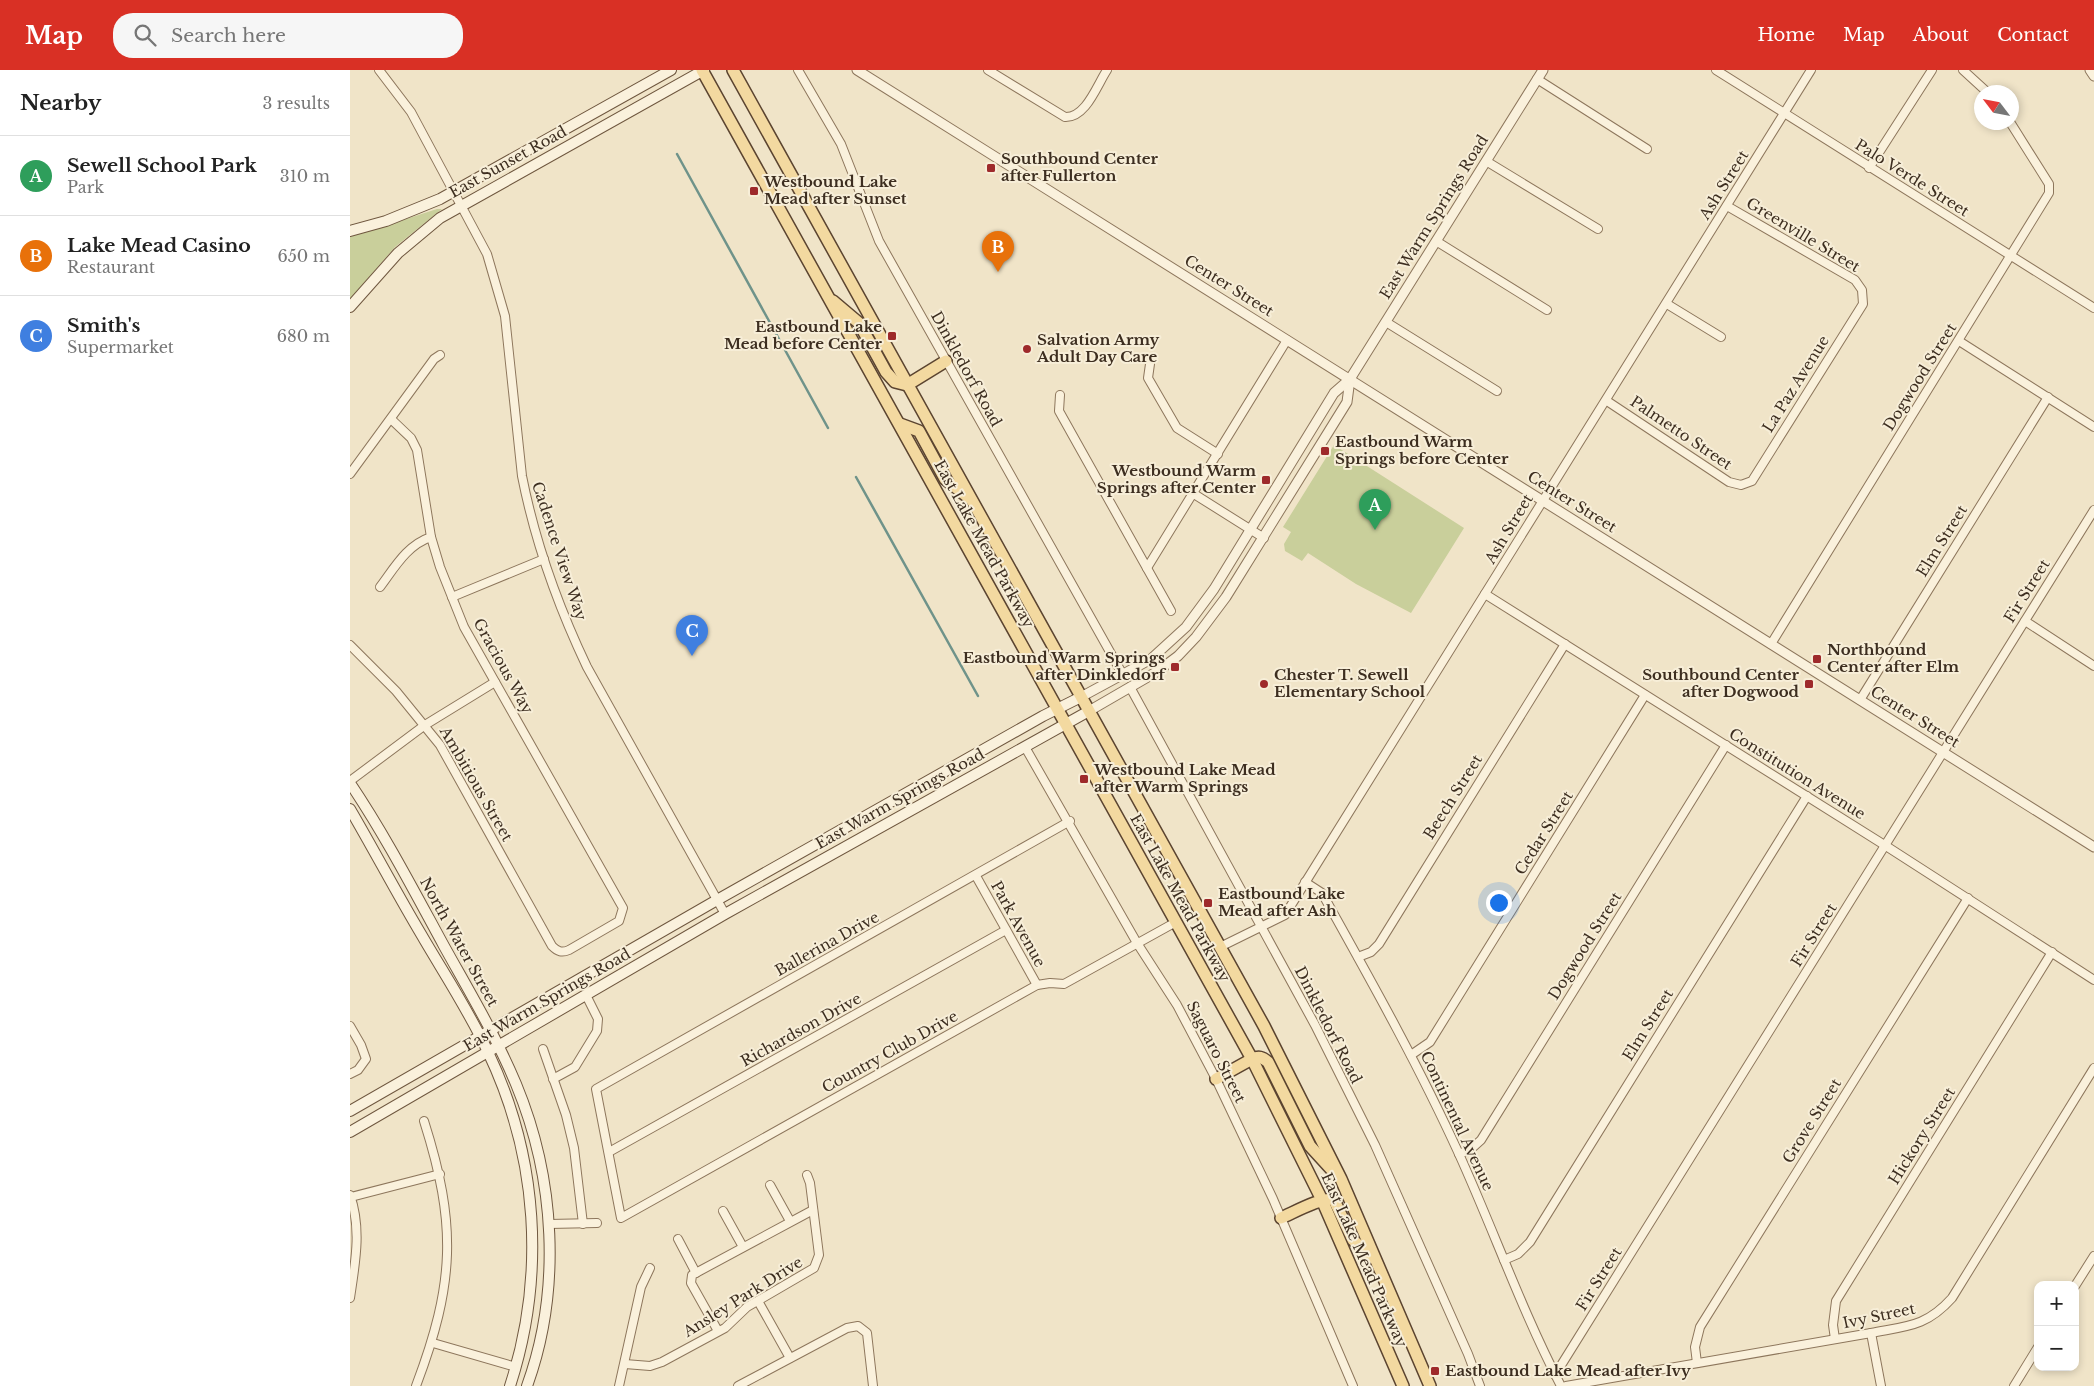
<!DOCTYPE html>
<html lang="en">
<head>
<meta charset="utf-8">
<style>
	:root { --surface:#fff; --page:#f6f6f6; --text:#222; --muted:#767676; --line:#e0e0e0; --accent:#d93025 }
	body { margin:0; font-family:"Libre Baskerville",serif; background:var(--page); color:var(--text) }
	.controls { position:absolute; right:15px; bottom:15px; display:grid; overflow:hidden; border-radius:10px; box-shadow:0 2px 8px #0003 }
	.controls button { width:45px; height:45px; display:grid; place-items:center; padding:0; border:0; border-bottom:1px solid var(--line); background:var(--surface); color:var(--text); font:25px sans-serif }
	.compass { position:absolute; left:1624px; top:15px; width:45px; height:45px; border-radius:50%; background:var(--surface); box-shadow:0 2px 8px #0003; rotate:302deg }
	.you { position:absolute; left:1148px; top:832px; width:18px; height:18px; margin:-12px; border:4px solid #fff; border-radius:50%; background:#1a73e8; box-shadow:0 0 0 8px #1a73e833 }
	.badge { display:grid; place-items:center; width:32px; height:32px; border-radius:50%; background:var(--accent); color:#fff; font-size:16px; font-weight:700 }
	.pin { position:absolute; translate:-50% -41px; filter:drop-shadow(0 1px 2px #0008) }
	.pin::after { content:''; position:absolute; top:26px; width:18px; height:15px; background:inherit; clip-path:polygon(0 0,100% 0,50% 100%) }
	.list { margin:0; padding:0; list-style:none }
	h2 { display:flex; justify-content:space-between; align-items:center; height:65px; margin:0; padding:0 20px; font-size:21px }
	h2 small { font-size:16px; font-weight:400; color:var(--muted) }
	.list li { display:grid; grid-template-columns:32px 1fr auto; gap:15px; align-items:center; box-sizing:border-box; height:80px; padding:0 20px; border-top:1px solid var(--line) }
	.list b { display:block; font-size:19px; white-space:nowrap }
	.list p { margin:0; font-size:16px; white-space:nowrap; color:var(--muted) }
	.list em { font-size:16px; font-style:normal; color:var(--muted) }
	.icon { flex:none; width:28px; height:28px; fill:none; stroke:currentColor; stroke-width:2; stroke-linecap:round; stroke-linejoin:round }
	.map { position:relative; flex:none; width:1744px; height:1316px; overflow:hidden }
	header { display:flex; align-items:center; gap:30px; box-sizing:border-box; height:70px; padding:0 25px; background:var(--accent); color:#fff }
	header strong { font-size:24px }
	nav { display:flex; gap:28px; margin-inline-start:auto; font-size:18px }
	.search { width:350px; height:45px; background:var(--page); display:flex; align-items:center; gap:12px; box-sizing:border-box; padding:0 18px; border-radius:20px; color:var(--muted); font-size:19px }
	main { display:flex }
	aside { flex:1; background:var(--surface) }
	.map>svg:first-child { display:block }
	.green { fill:#c9cf9b }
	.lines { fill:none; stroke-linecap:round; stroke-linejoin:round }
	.stream { stroke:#6f938a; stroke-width:2.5 }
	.minor-casing { stroke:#8d765c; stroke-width:10 }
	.tertiary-casing { stroke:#8d765c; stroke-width:11 }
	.secondary-casing { stroke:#6f573f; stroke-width:12 }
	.primary-casing { stroke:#5b4430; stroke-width:14 }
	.minor { stroke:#faf1dc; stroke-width:8 }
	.tertiary { stroke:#faf1dc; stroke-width:9 }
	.secondary { stroke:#faf1dc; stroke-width:10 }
	.primary { stroke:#f3d9a0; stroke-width:11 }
	.poi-dot { fill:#9e2a2b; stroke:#f7eed8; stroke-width:2 }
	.labels { text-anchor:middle; stroke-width:4; stroke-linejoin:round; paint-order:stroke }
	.poi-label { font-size:15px; font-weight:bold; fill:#3d2e20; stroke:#f7eed8; text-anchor:start }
	.street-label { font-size:15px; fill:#3d2e20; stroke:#f7eed8 }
</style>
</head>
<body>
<header>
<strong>Map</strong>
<div class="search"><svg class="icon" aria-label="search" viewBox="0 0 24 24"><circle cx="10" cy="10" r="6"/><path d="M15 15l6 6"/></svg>Search here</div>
<nav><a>Home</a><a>Map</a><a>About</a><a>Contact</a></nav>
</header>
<main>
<aside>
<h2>Nearby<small>3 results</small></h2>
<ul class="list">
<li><span class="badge" style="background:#2e9e5b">A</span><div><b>Sewell School Park</b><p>Park</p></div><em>310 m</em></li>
<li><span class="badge" style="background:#e8710a">B</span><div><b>Lake Mead Casino</b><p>Restaurant</p></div><em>650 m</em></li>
<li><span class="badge" style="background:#3f7fe0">C</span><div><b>Smith's</b><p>Supermarket</p></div><em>680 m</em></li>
</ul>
</aside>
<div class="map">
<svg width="1744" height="1316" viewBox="0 0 1744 1316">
	<rect width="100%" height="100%" fill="#f0e4c8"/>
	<g class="green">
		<polygon points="87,139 92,139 45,177 0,229 0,167"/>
		<polygon points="984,375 1114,458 1061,543 1006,514 958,483 952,491 935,481 934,474 941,462 933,457"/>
	</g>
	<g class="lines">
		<g class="stream">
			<polyline points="327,84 478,358"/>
			<polyline points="506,407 628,626"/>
		</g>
		<g class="minor-casing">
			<g id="minor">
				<path d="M29,0L61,42L137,184L155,246L172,406C185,472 208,536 237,597L375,844"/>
				<polyline points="448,0 491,74 529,171 773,605"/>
				<path d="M638,0L715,47C736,48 747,15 757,0"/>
				<polyline points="1366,0 1744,238"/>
				<polyline points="1613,0 1637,22"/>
				<polyline points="1187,9 1297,79"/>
				<polyline points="1136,91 1248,159"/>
				<polyline points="1519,98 1582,0"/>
				<polyline points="1086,171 1197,240"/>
				<polyline points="1317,234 1371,267"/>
				<polyline points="1036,252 1147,321"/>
				<polyline points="1609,271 1744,357"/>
				<polyline points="800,294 798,308 827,358 868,384"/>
				<polyline points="710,325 709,341 821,541"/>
				<polyline points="1257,331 1379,412 1391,415 1402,411 1513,234 1512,220 1505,210 1377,136"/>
				<polyline points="0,404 84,289 90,285"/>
				<polyline points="844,424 914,468"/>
				<polyline points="797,498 937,270"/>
				<path d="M30,517C45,497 57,475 81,467"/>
				<polyline points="1135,524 1536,776 1744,910"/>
				<polyline points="102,527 194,489"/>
				<polyline points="1675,551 1744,596"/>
				<polyline points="1421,574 1699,123 1699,114 1660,52"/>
				<path d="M0,575L46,621L90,675L202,876C208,882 212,883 219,880L269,851L273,838L114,557L90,497L81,467L67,380L61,368L41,349"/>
				<polyline points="780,617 965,955 1025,1075 1118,1284 1130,1316"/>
				<polyline points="1510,630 1698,327"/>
				<polyline points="675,677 787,873 827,935 866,1009 923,1129 1003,1316"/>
				<polyline points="0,711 75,655 145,612"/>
				<polyline points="720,751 246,1019 271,1148 687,915 700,913 714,914 826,852"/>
				<polyline points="626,806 687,915"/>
				<path d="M955,812L972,823C1020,909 1068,994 1109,1084C1144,1161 1172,1241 1211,1316"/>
				<polyline points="870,877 935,845 1461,0"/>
				<polyline points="1008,887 1021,882 1029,874 1215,574"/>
				<polyline points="0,956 11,975 16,989 8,1000 0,1004"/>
				<polyline points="193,979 216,1045 224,1078 233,1154"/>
				<polyline points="1061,985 1080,972 1295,625"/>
				<polyline points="203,1009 225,997 247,961 248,949 236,925"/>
				<polyline points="259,1082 656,860"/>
				<polyline points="1109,1084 1121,1079 1131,1070 1376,675"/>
				<polyline points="420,1115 440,1151"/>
				<path d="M0,1125C12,1159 5,1194 0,1228"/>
				<polyline points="1,1127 90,1104"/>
				<polyline points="373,1141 393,1177"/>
				<polyline points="199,1154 247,1153"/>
				<polyline points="328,1169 346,1203"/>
				<polyline points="1154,1190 1168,1184 1180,1172 1457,726"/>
				<polyline points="1725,1216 1744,1186"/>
				<polyline points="408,1231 440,1288"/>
				<polyline points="368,1261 341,1213 342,1205 463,1140"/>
				<polyline points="1521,1263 1531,1316"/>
				<polyline points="1485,1269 1483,1255 1486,1231 1702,882"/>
				<polyline points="83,1273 166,1297"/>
				<polyline points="1347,1293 1345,1277 1350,1257 1618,828"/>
				<polyline points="275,1294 300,1296 312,1292 375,1258 397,1237 464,1198 469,1185 460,1113 457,1105"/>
				<polyline points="1205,1305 1744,440"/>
				<path d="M66,1316C105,1213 107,1155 74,1051"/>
				<polyline points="269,1316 291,1217 300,1198"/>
				<polyline points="388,1316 497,1258 508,1256 517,1263 523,1316"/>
				<path d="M1216,1316L1521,1263C1557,1256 1576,1257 1602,1228L1744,998"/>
				<polyline points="1664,1316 1688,1277"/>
			</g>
		</g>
		<g class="tertiary-casing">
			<g id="tertiary">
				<polyline points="507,0 1744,777"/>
				<polyline points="1740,0 1744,6"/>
				<polyline points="731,627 801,589 836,557 864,519 984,323 1000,309 1193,0"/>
				<polyline points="739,641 808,601 828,586 846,567 876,527 997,332 1000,309"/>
			</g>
		</g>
		<g class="secondary-casing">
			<g id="secondary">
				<polyline points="0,161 36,151 90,129 321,0"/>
				<polyline points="0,237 48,183 90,148 354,0"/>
				<path d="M0,713C35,765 64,821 94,876C119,921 146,966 166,1014C205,1108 212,1219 177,1316"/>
				<path d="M0,739C24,780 46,822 71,864C93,902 119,941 138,982C188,1087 196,1205 160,1316"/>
				<polyline points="0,1041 367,830 693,646 731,627"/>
				<polyline points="0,1062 375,844 739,641"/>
			</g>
		</g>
		<g class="primary-casing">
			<g id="primary">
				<polyline points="352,0 902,989 972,1130 1053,1316"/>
				<polyline points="383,0 914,956 991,1109 1080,1316"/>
				<polyline points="483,231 509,253 536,302 545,312 557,315 596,291"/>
				<polyline points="550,354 569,361 595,409 619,428"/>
				<path d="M866,1009L902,989C909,986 912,987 918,992L960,1076L981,1099"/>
				<path d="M931,1148C943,1143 973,1126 984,1130L1003,1170L1023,1188"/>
			</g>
		</g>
		<use href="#minor" class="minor"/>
		<use href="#tertiary" class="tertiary"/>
		<use href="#secondary" class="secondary"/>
		<use href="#primary" class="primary"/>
	</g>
	<g class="poi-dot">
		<rect x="636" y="93" width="10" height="10" rx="2.5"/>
		<rect x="399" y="116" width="10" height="10" rx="2.5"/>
		<rect x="537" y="261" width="10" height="10" rx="2.5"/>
		<circle cx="677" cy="279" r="5"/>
		<rect x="970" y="376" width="10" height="10" rx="2.5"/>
		<rect x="911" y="405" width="10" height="10" rx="2.5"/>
		<rect x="1462" y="584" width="10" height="10" rx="2.5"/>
		<rect x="820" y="592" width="10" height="10" rx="2.5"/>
		<circle cx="914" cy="614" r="5"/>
		<rect x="1454" y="609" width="10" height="10" rx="2.5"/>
		<rect x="729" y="704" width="10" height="10" rx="2.5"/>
		<rect x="853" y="828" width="10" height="10" rx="2.5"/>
		<rect x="1080" y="1296" width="10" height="10" rx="2.5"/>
	</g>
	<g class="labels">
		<g class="poi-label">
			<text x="651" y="94">Southbound Center<tspan x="651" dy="17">after Fullerton</tspan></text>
			<text x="414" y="117">Westbound Lake<tspan x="414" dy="17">Mead after Sunset</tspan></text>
			<text x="532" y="262" text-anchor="end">Eastbound Lake<tspan x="532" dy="17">Mead before Center</tspan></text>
			<text x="687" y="275">Salvation Army<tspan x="687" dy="17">Adult Day Care</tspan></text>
			<text x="985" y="377">Eastbound Warm<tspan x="985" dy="17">Springs before Center</tspan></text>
			<text x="906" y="406" text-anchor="end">Westbound Warm<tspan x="906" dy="17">Springs after Center</tspan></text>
			<text x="1477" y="585">Northbound<tspan x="1477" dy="17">Center after Elm</tspan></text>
			<text x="815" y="593" text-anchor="end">Eastbound Warm Springs<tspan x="815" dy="17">after Dinkledorf</tspan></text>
			<text x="924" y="610">Chester T. Sewell<tspan x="924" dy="17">Elementary School</tspan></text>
			<text x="1449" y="610" text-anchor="end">Southbound Center<tspan x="1449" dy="17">after Dogwood</tspan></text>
			<text x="744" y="705">Westbound Lake Mead<tspan x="744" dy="17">after Warm Springs</tspan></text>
			<text x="868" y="829">Eastbound Lake<tspan x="868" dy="17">Mead after Ash</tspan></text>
			<text x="1095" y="1306">Eastbound Lake Mead after Ivy</text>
		</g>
		<g class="street-label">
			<text transform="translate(158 92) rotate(-29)" y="5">East Sunset Road</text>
			<text transform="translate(1562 108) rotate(32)" y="5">Palo Verde Street</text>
			<text transform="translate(1374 115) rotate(-58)" y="5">Ash Street</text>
			<text transform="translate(1084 147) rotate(-58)" y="5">East Warm Springs Road</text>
			<text transform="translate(1453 165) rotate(31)" y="5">Greenville Street</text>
			<text transform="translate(879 216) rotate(32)" y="5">Center Street</text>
			<text transform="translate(616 299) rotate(61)" y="5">Dinkledorf Road</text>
			<text transform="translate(1570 307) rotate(-58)" y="5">Dogwood Street</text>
			<text transform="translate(1446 314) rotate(-58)" y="5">La Paz Avenue</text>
			<text transform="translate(1331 363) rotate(34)" y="5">Palmetto Street</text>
			<text transform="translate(1222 432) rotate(32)" y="5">Center Street</text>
			<text transform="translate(1159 459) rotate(-59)" y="5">Ash Street</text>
			<text transform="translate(1592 471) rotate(-58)" y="5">Elm Street</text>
			<text transform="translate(634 474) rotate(61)" y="5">East Lake Mead Parkway</text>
			<text transform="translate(209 481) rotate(72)" y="5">Cadence View Way</text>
			<text transform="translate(1677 521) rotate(-58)" y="5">Fir Street</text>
			<text transform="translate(153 596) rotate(61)" y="5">Gracious Way</text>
			<text transform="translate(1565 647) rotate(32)" y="5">Center Street</text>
			<text transform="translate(1447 704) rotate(32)" y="5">Constitution Avenue</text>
			<text transform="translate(126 714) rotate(60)" y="5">Ambitious Street</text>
			<text transform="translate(1103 727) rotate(-58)" y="5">Beech Street</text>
			<text transform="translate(550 729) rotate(-29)" y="5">East Warm Springs Road</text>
			<text transform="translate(1194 763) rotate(-58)" y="5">Cedar Street</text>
			<text transform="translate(830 828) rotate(61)" y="5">East Lake Mead Parkway</text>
			<text transform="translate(668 854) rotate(61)" y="5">Park Avenue</text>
			<text transform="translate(1464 865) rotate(-58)" y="5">Fir Street</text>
			<text transform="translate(109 872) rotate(61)" y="5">North Water Street</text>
			<text transform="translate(477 874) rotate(-29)" y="5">Ballerina Drive</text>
			<text transform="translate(1235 876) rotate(-58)" y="5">Dogwood Street</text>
			<text transform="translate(197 930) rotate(-30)" y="5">East Warm Springs Road</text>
			<text transform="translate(978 955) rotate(63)" y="5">Dinkledorf Road</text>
			<text transform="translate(1298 955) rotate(-58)" y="5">Elm Street</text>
			<text transform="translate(451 960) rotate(-29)" y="5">Richardson Drive</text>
			<text transform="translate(540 982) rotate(-29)" y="5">Country Club Drive</text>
			<text transform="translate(866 982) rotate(63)" y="5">Saguaro Street</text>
			<text transform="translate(1107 1051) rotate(65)" y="5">Continental Avenue</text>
			<text transform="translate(1462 1051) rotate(-58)" y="5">Grove Street</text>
			<text transform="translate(1572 1066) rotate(-58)" y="5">Hickory Street</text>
			<text transform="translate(1014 1190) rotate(66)" y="5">East Lake Mead Parkway</text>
			<text transform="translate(1249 1209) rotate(-58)" y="5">Fir Street</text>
			<text transform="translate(393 1227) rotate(-32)" y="5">Ansley Park Drive</text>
			<text transform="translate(1529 1246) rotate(-12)" y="5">Ivy Street</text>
		</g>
	</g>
</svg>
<div class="controls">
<button>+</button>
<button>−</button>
</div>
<svg class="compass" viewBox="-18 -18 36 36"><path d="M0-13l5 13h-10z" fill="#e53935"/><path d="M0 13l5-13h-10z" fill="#767676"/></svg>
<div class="you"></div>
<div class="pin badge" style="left:1025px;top:460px;background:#2e9e5b">A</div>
<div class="pin badge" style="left:648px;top:202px;background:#e8710a">B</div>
<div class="pin badge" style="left:342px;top:586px;background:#3f7fe0">C</div>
</div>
</main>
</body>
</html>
